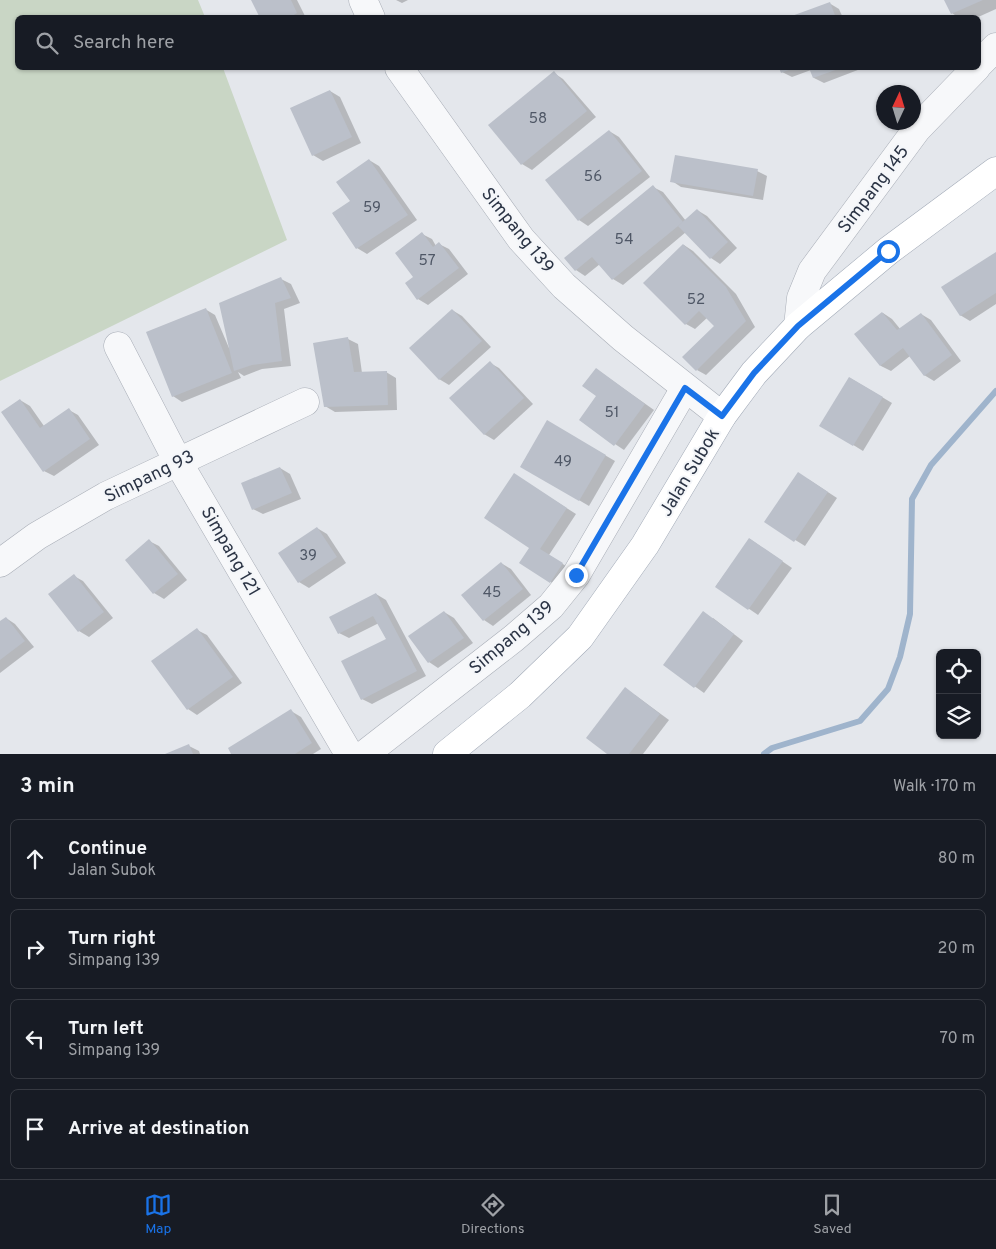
<!DOCTYPE html>
<html lang="en">
<head>
<meta charset="utf-8">
<style>
	:root { --surface:#171b24; --page:#20242c; --text:#f1f3f6; --muted:#9ea1a6; --line:#363941; --accent:#1a73e8 }
	body { margin:0; font-family:Overpass,sans-serif; background:var(--page); color:var(--text) }
	.controls { position:absolute; right:15px; bottom:15px; display:grid; overflow:hidden; border-radius:8px; box-shadow:0 1px 4px #0004 }
	.controls button { width:45px; height:45px; display:grid; place-items:center; padding:0; border:0; border-bottom:1px solid var(--line); background:var(--surface); color:var(--text); font:25px sans-serif }
	.compass { position:absolute; left:876px; top:85px; width:45px; height:45px; border-radius:50%; background:var(--surface); box-shadow:0 1px 4px #0004; rotate:4deg }
	.stop { position:absolute; width:15px; height:15px; margin:-11px; border:4px solid #1a73e8; border-radius:50%; background:#fff }
	.stop.end { background:#1a73e8; border-color:#fff; box-shadow:0 1px 5px #0008 }
	.list { margin:0; padding:0; list-style:none }
	h2 { display:flex; justify-content:space-between; align-items:center; height:65px; margin:0; padding:0 20px; font-size:21px }
	h2 small { font-size:16px; font-weight:400; color:var(--muted) }
	.list li { display:grid; grid-template-columns:32px 1fr auto; gap:15px; align-items:center; box-sizing:border-box; height:80px; margin:0 10px 10px; padding:0 10px; border:1px solid var(--line); border-radius:8px }
	.list b { display:block; font-size:19px; white-space:nowrap }
	.list p { margin:0; font-size:16px; white-space:nowrap; color:var(--muted) }
	.list em { font-size:16px; font-style:normal; color:var(--muted) }
	.icon { flex:none; width:28px; height:28px; fill:none; stroke:currentColor; stroke-width:2; stroke-linecap:round; stroke-linejoin:round }
	.map { position:relative; flex:none; width:996px; height:754px; overflow:hidden }
	.search { position:absolute; background:var(--surface); box-shadow:0 1px 4px #0004; left:15px; right:15px; top:15px; height:55px; display:flex; align-items:center; gap:12px; box-sizing:border-box; padding:0 18px; border-radius:8px; color:var(--muted); font-size:19px }
	.sheet { height:425px; background:var(--surface) }
	nav { display:flex; justify-content:space-around; align-items:center; box-sizing:border-box; height:70px; border-top:1px solid var(--line); background:var(--surface); font-size:14px; color:var(--muted) }
	nav a { display:grid; justify-items:center; gap:2px }
	nav .on { color:var(--accent) }
	.map>svg:first-child { display:block }
	.green { fill:#c9d6c5 }
	.shadow { fill:#0003 }
	.lines { fill:none; stroke-linecap:round; stroke-linejoin:round }
	.stream { stroke:#9fb4cc; stroke-width:6 }
	.building { fill:#bbc0ca }
	.minor-casing { stroke:#a9aeb7; stroke-width:29 }
	.major-casing { stroke:#a3abb8; stroke-width:29 }
	.minor { stroke:#f7f8fa; stroke-width:28 }
	.major { stroke:#fff; stroke-width:28 }
	.route { stroke:#1a73e8; stroke-width:6 }
	.labels { text-anchor:middle; stroke-width:4; stroke-linejoin:round; paint-order:stroke }
	.number-label { font-size:15px; fill:#4f5766 }
	.street-label { font-size:18px; fill:#2b3445; stroke:#f4f6f9 }
</style>
</head>
<body>
<div class="map">
<svg width="996" height="754" viewBox="0 0 996 754">
	<rect width="100%" height="100%" fill="#e4e7ec"/>
	<polygon class="green" points="0,0 198,0 205,17 18,18 18,68 223,68 287,240 0,381"/>
	<g class="shadow">
		<polygon points="253,0 297,0 306,18 261,18"/>
		<polygon points="396,0 408,0 402,3"/>
		<polygon points="946,0 996,0 996,9 976,18 959,18 952,13"/>
		<polygon points="829,3 839,9 843,18 792,18"/>
		<polygon points="780,68 863,68 824,83 814,78 811,70 792,77 782,72"/>
		<polygon points="554,73 563,79 596,117 532,170 522,164 490,125"/>
		<polygon points="330,91 340,97 361,143 323,161 313,155"/>
		<polygon points="609,131 619,137 650,177 588,226 579,220"/>
		<polygon points="369,160 379,166 417,220 367,254 357,248 333,214 351,202"/>
		<polygon points="757,171 767,176 763,200 681,187 672,181"/>
		<polygon points="653,187 663,192 686,221 697,210 707,216 737,248 720,264 711,258 686,232 623,285 613,279 600,264 585,276 576,270 566,259"/>
		<polygon points="422,234 432,239 436,246 439,244 449,249 468,274 428,305 418,299 415,277"/>
		<polygon points="684,245 693,251 736,294 755,327 706,375 697,370 716,326 708,317 695,329 686,324"/>
		<polygon points="996,253 996,304 970,321 960,315"/>
		<polygon points="281,279 291,284 300,303 284,309 291,366 262,369 244,376 238,372 241,378 182,402 173,396 205,309 215,315 229,348 230,348"/>
		<polygon points="452,310 462,316 491,347 449,385 439,379"/>
		<polygon points="883,313 892,319 901,330 921,314 931,320 961,361 934,381 924,375 910,356 891,371 881,366 856,334"/>
		<polygon points="348,339 358,344 362,373 386,372 396,378 397,410 335,412 325,406"/>
		<polygon points="490,363 499,368 533,404 494,440 484,434"/>
		<polygon points="596,369 654,410 624,450 615,444 598,396"/>
		<polygon points="850,378 892,403 863,451 821,425"/>
		<polygon points="20,400 30,406 44,426 69,410 78,415 99,445 54,476 44,471"/>
		<polygon points="548,422 615,461 589,506 521,466"/>
		<polygon points="280,468 290,474 301,499 263,514 253,509"/>
		<polygon points="808,479 837,498 805,546 766,522"/>
		<polygon points="524,481 576,514 549,555 572,570 560,587 551,582 531,547"/>
		<polygon points="317,528 327,534 346,563 309,588 299,582 280,553"/>
		<polygon points="750,539 792,568 758,615 716,586"/>
		<polygon points="149,541 159,546 187,580 164,599 154,593"/>
		<polygon points="501,563 511,569 531,595 493,626 484,620"/>
		<polygon points="74,576 83,581 113,618 89,637 79,631"/>
		<polygon points="376,594 386,600 426,676 372,704 362,699 387,639 379,623 349,638 339,633"/>
		<polygon points="444,612 454,618 473,643 438,668 429,662"/>
		<polygon points="6,618 15,624 34,647 0,673 0,623"/>
		<polygon points="713,618 743,641 704,693 665,665"/>
		<polygon points="197,630 207,635 242,683 197,715 188,709"/>
		<polygon points="635,695 669,720 643,754 609,754"/>
		<polygon points="291,711 301,717 321,749 313,754 232,754"/>
		<polygon points="189,746 199,751 200,754 168,754"/>
	</g>
	<g class="lines">
		<polyline class="stream" points="764,754 772,748 860,721 888,689 900,657 910,614 912,499 931,465 996,391"/>
	</g>
	<g class="building">
		<polygon points="251,0 291,0 297,13 289,18 260,18"/>
		<polygon points="944,0 983,0 951,14"/>
		<polygon points="830,2 836,18 789,18 789,17"/>
		<polygon points="779,68 794,68 781,73"/>
		<polygon points="809,68 841,68 813,78"/>
		<polygon points="554,71 587,111 521,165 488,125"/>
		<polygon points="330,90 352,137 312,156 290,108"/>
		<polygon points="609,130 642,171 578,221 545,180"/>
		<polygon points="675,155 758,169 753,196 670,182"/>
		<polygon points="369,159 408,215 356,249 332,213 350,201 336,182"/>
		<polygon points="653,185 683,222 612,280 592,257 575,271 564,258"/>
		<polygon points="697,209 728,242 710,259 678,226"/>
		<polygon points="422,232 433,247 439,242 459,268 417,300 405,283 413,277 395,253"/>
		<polygon points="683,244 726,287 746,321 696,371 682,357 714,326 699,311 685,325 643,283"/>
		<polygon points="996,252 996,293 960,316 941,287"/>
		<polygon points="281,277 291,298 275,303 282,361 252,365 234,371 219,303"/>
		<polygon points="206,308 232,373 172,397 146,332"/>
		<polygon points="452,309 482,341 439,380 409,348"/>
		<polygon points="882,312 897,330 921,313 952,355 924,376 903,348 880,366 854,334"/>
		<polygon points="348,337 354,372 387,371 388,405 324,407 313,343"/>
		<polygon points="490,361 524,398 484,435 449,398"/>
		<polygon points="596,368 645,404 614,446 579,420 596,396 582,386"/>
		<polygon points="849,377 883,397 853,446 819,426"/>
		<polygon points="20,399 40,428 69,408 90,439 43,472 1,412"/>
		<polygon points="547,420 606,455 579,501 520,467"/>
		<polygon points="280,467 292,493 252,510 241,483"/>
		<polygon points="798,472 828,492 794,542 764,522"/>
		<polygon points="514,473 567,508 540,549 563,563 550,583 519,563 529,548 484,518"/>
		<polygon points="317,527 337,557 298,583 278,553"/>
		<polygon points="749,538 783,561 748,610 715,587"/>
		<polygon points="149,539 178,574 153,594 125,560"/>
		<polygon points="501,562 523,589 483,621 461,595"/>
		<polygon points="74,574 104,612 78,632 48,594"/>
		<polygon points="376,593 417,671 361,700 341,661 386,639 373,616 338,634 329,617"/>
		<polygon points="444,611 464,638 428,663 408,636"/>
		<polygon points="703,611 734,634 694,688 663,665"/>
		<polygon points="6,617 25,641 0,660 0,621"/>
		<polygon points="197,628 233,677 187,710 151,661"/>
		<polygon points="625,687 660,714 629,754 607,754 586,738"/>
		<polygon points="291,709 312,743 295,754 231,754 228,748"/>
		<polygon points="189,744 193,754 165,754"/>
	</g>
	<g class="lines">
		<g class="minor-casing">
			<g id="minor">
				<polyline points="363,0 371,18"/>
				<polyline points="978,65 996,47"/>
				<polyline points="399,68 521,239 564,286 623,338 722,416"/>
				<polyline points="798,326 801,298 812,271 917,129 976,68"/>
				<polyline points="118,346 178,462 349,754"/>
				<polyline points="0,563 37,536 106,496 305,402"/>
				<polyline points="365,754 514,638 551,606 576,575 685,388"/>
			</g>
		</g>
		<g class="major-casing">
			<polyline id="major" points="447,754 520,695 580,637 645,545 722,416 754,373 798,326 888,251 996,171"/>
		</g>
		<use href="#minor" class="minor"/>
		<use href="#major" class="major"/>
	</g>
	<g class="lines">
		<polyline class="route" points="576,575 685,388 722,416 754,373 798,326 888,251"/>
	</g>
	<g class="labels">
		<g class="number-label">
			<text x="538" y="123">58</text>
			<text x="593" y="181">56</text>
			<text x="372" y="212">59</text>
			<text x="624" y="244">54</text>
			<text x="427" y="265">57</text>
			<text x="696" y="304">52</text>
			<text x="612" y="417">51</text>
			<text x="563" y="466">49</text>
			<text x="308" y="560">39</text>
			<text x="492" y="597">45</text>
		</g>
		<g class="street-label">
			<text transform="translate(873 189) rotate(-53)" y="6">Simpang 145</text>
			<text transform="translate(518 230) rotate(51)" y="6">Simpang 139</text>
			<text transform="translate(689 472) rotate(-59)" y="6">Jalan Subok</text>
			<text transform="translate(149 476) rotate(-26)" y="6">Simpang 93</text>
			<text transform="translate(231 551) rotate(60)" y="6">Simpang 121</text>
			<text transform="translate(511 637) rotate(-40)" y="6">Simpang 139</text>
		</g>
	</g>
</svg>
<div class="controls">
<button><svg class="icon" aria-label="locate" viewBox="0 0 24 24"><circle cx="12" cy="12" r="6"/><path d="M12 2v4M12 18v4M2 12h4M18 12h4"/></svg></button>
<button><svg class="icon" aria-label="layers" viewBox="0 0 24 24"><path d="M12 4l9 5-9 5-9-5zM3 14l9 5 9-5"/></svg></button>
</div>
<svg class="compass" viewBox="-18 -18 36 36"><path d="M0-13l5 13h-10z" fill="#e53935"/><path d="M0 13l5-13h-10z" fill="#9ea1a6"/></svg>
<div class="stop" style="left:888px;top:251px"></div>
<div class="stop end" style="left:576px;top:575px"></div>
<div class="search"><svg class="icon" aria-label="search" viewBox="0 0 24 24"><circle cx="10" cy="10" r="6"/><path d="M15 15l6 6"/></svg>Search here</div>
</div>
<section class="sheet">
<h2>3 min<small>Walk · 170 m</small></h2>
<ul class="list">
<li><svg class="icon" aria-label="ahead" viewBox="0 0 24 24"><path d="M12 20V5M6 11l6-6 6 6"/></svg><div><b>Continue</b><p>Jalan Subok</p></div><em>80 m</em></li>
<li><svg class="icon" aria-label="right" viewBox="0 0 24 24"><path d="M7 20v-9h11M14 6l5 5-5 5"/></svg><div><b>Turn right</b><p>Simpang 139</p></div><em>20 m</em></li>
<li><svg class="icon" aria-label="left" viewBox="0 0 24 24"><path d="M17 20v-9H6M10 6l-5 5 5 5"/></svg><div><b>Turn left</b><p>Simpang 139</p></div><em>70 m</em></li>
<li><svg class="icon" aria-label="arrive" viewBox="0 0 24 24"><path d="M6 21V4h12l-3 4 3 4H6"/></svg><div><b>Arrive at destination</b></div></li>
</ul>
</section>
<nav>
<a class="on"><svg class="icon" aria-label="map" viewBox="0 0 24 24"><path d="M3 6l6-2 6 2 6-2v14l-6 2-6-2-6 2zM9 4v14M15 6v14"/></svg>Map</a>
<a><svg class="icon" aria-label="directions" viewBox="0 0 24 24"><path d="M12 3l9 9-9 9-9-9zM9 14v-3h6M13 9l2 2-2 2"/></svg>Directions</a>
<a><svg class="icon" aria-label="saved" viewBox="0 0 24 24"><path d="M7 4h10v16l-5-4-5 4z"/></svg>Saved</a>
</nav>
</body>
</html>
